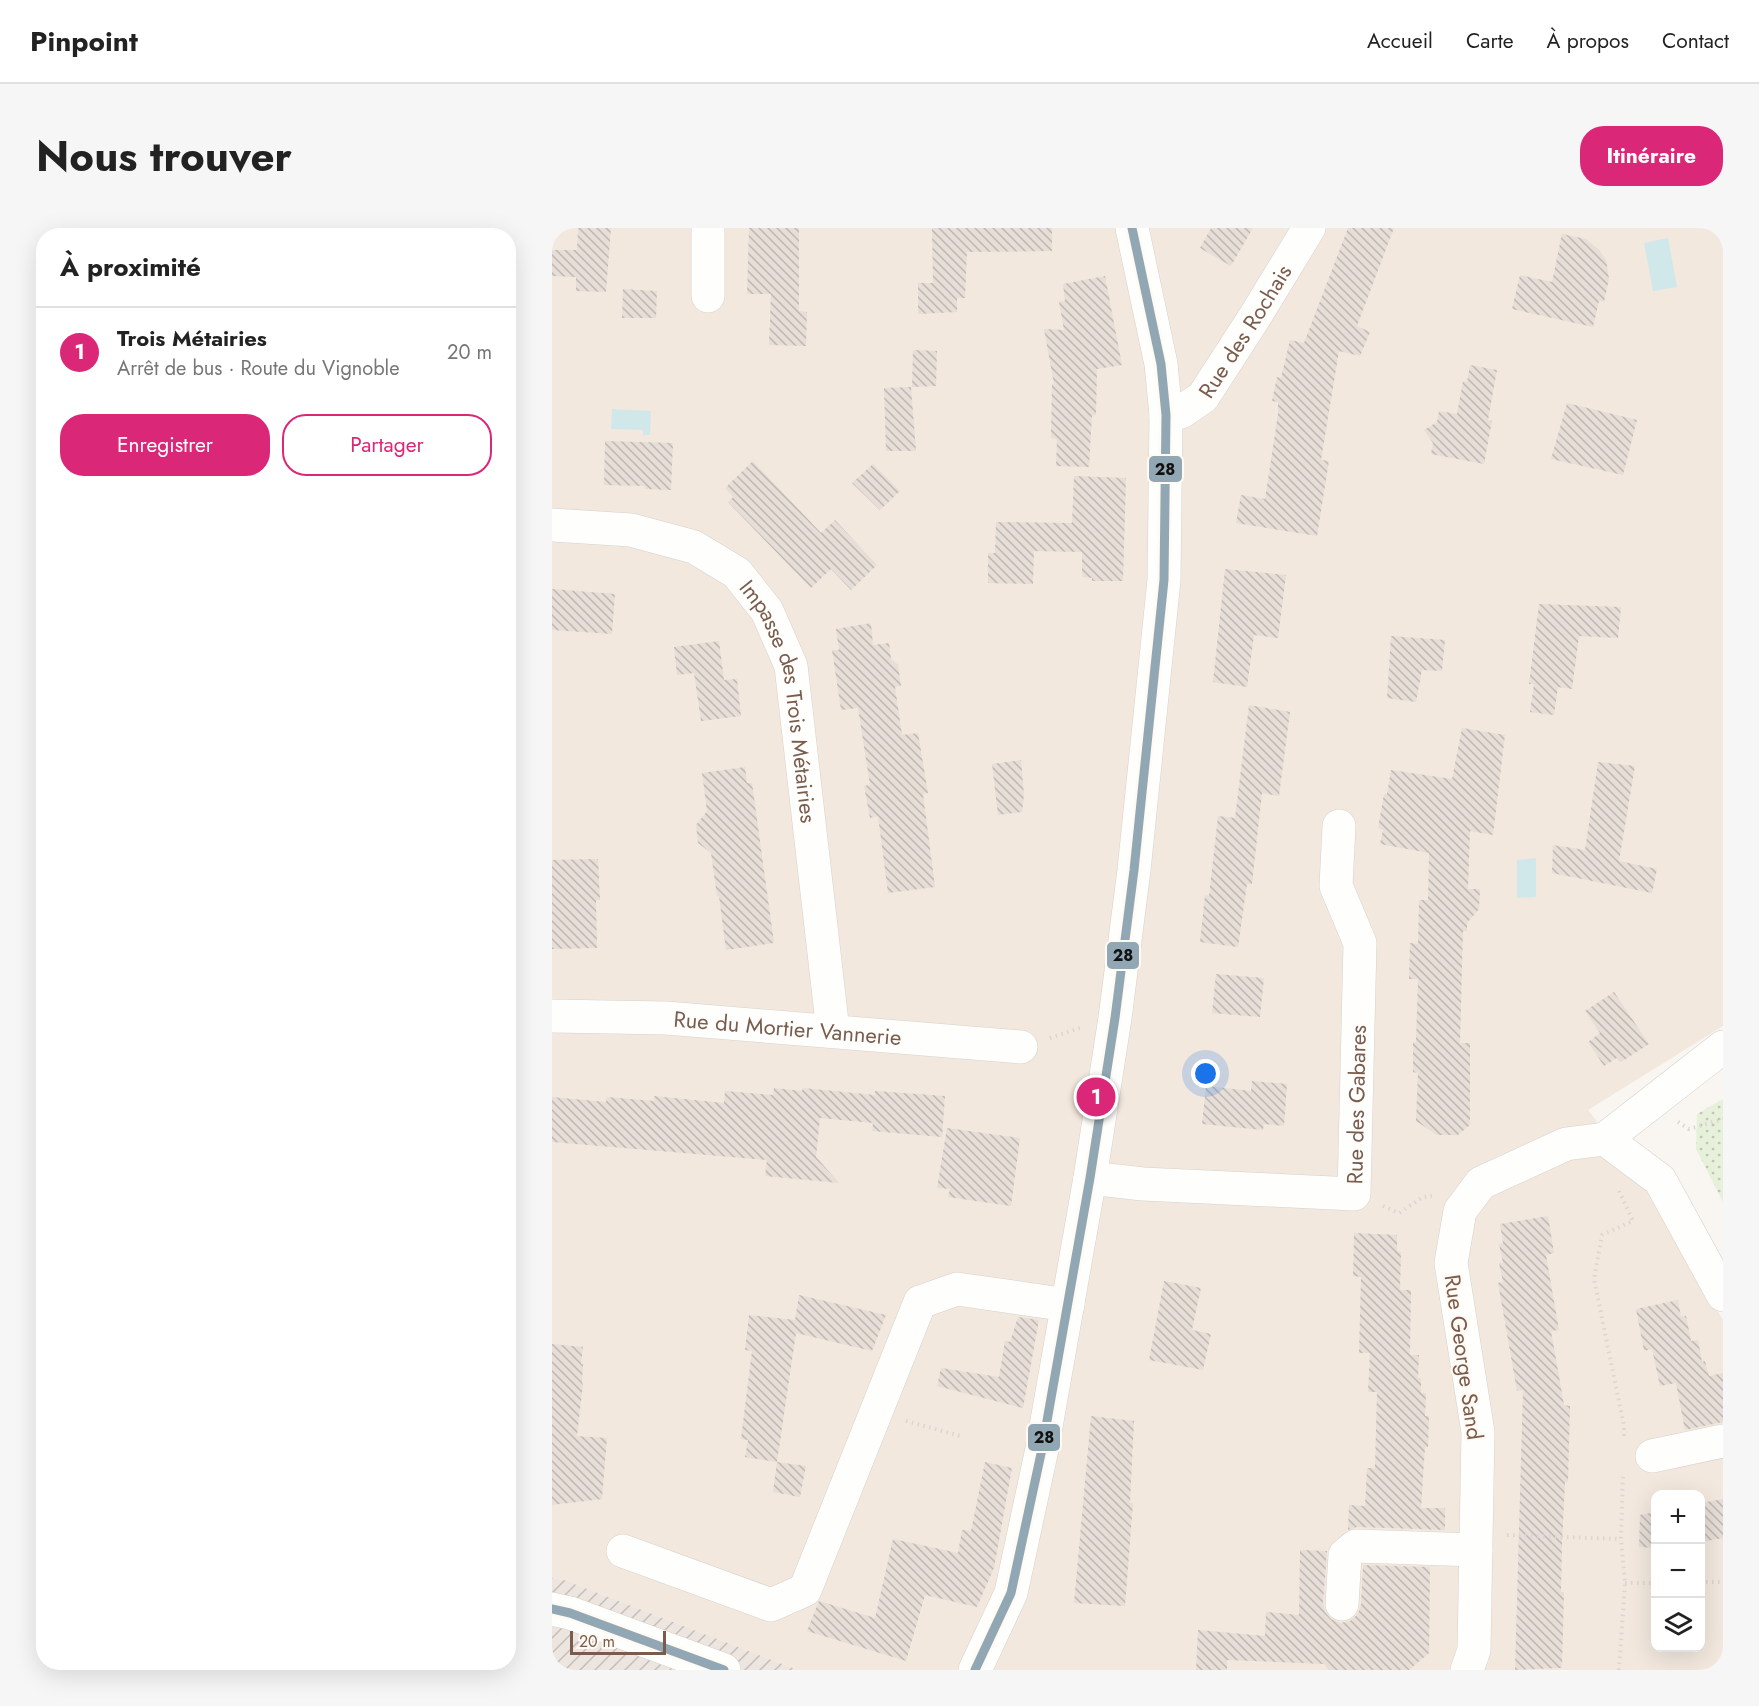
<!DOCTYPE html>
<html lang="fr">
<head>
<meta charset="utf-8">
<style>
	:root { --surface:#fff; --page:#f6f6f6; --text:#222; --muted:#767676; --line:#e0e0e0; --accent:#db2777 }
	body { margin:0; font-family:Jost,sans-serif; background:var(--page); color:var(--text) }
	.controls { position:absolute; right:18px; bottom:18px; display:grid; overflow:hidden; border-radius:12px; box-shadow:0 6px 24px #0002 }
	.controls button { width:54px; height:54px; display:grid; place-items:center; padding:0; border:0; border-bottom:2px solid var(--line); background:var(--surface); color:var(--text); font:30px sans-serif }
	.scale { position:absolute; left:18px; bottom:15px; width:96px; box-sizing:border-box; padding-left:6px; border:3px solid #7a5c4d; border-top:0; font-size:16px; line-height:21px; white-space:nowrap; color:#7a5c4d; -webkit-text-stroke:4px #fffaf3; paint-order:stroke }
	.you { position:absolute; left:654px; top:846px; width:21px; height:21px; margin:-15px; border:4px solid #fff; border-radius:50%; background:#1a73e8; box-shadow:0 0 0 9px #1a73e833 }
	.badge { display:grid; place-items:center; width:39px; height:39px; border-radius:50%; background:var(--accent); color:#fff; font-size:20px; font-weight:700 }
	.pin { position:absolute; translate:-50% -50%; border:3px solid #fff; box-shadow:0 2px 6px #0006 }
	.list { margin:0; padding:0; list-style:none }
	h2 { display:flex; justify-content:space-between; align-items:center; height:78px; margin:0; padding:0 24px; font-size:26px }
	h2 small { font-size:20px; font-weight:400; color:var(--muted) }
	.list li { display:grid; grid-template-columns:39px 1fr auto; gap:18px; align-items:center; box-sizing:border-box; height:90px; padding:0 24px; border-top:2px solid var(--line) }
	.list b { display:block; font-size:22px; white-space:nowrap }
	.list p { margin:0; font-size:20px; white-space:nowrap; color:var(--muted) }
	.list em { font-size:20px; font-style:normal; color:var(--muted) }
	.actions { display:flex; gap:12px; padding:18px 24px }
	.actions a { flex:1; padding:14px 0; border:2px solid var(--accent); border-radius:24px; text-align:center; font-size:21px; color:var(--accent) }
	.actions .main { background:var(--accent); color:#fff }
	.icon { flex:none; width:33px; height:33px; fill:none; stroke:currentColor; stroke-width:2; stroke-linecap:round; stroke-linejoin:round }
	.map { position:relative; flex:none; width:1171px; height:1442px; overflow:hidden; border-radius:24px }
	header { display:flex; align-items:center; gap:36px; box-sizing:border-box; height:84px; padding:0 30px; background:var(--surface); border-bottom:2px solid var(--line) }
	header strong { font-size:28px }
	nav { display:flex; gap:33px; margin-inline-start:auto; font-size:21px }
	.intro { display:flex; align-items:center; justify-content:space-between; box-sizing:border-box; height:144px; padding:0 36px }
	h1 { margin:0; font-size:42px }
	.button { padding:15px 27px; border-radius:24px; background:var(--accent); color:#fff; font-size:21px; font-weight:700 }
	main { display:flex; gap:36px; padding:0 36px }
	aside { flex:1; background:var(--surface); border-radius:24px; box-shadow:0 6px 24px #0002 }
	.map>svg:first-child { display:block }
	.residential { fill:#f2e8de; fill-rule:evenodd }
	.industrial { fill:url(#industrial-furrows) }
	.grass { fill:url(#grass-dots) }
	.water { fill:#d0e8ea }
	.building { fill:url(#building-back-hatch) }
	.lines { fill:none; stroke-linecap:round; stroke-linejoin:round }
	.minor-casing { stroke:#d7d1cb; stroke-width:34 }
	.path { stroke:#dcd5d0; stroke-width:4; stroke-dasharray:1.5 4.5; stroke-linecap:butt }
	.minor { stroke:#fefefd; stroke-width:33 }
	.bus-1-casing { stroke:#fffaf3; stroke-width:14 }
	.bus-1 { stroke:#91a8b4; stroke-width:9 }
	.labels { text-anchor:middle; stroke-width:4.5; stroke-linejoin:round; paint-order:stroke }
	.street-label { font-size:22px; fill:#7a5c4d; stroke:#fffaf3 }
	.line-badge { stroke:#fffaf3; stroke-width:2 }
	.pale-badge-label { font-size:16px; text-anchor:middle; font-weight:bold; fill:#111 }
</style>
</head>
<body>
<header>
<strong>Pinpoint</strong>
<nav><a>Accueil</a><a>Carte</a><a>À propos</a><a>Contact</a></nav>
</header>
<div class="intro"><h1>Nous trouver</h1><a class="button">Itinéraire</a></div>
<main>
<aside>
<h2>À proximité<small></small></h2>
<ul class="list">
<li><span class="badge">1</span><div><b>Trois Métairies</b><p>Arrêt de bus · Route du Vignoble</p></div><em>20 m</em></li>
</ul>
<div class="actions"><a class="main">Enregistrer</a><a>Partager</a></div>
</aside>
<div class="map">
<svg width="1171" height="1442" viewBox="0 0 1171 1442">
	<defs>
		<pattern id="industrial-furrows" width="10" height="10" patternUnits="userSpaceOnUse" patternTransform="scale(1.5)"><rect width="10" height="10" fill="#ede5e0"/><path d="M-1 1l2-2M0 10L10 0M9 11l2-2" fill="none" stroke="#c5bdb8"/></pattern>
		<pattern id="grass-dots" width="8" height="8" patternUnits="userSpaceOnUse" patternTransform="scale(1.5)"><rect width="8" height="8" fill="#e7f0db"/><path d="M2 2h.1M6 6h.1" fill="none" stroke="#c0c6b4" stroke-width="1.8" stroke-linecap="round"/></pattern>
		<pattern id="building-back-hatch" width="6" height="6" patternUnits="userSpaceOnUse" patternTransform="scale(1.5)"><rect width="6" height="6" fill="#e6ded7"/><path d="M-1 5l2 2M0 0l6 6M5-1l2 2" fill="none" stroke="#bfb7b1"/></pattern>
	</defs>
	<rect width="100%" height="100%" fill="#f9f5f0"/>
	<path class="residential" d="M0,0H1171V798L1036,882L1084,945L1171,1092V1442H246L12,1352L0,1350ZM1104,1266H1148V1420H1104Z"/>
	<polygon class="industrial" points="0,1350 12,1352 246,1442 0,1442"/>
	<polygon class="grass" points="1171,871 1171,974 1144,921 1145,886"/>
	<g class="water">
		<polygon points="1116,10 1125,59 1101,63 1092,15"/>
		<polygon points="60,181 99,183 98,207 91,207 91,202 59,201"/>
		<polygon points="984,630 984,669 965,670 965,632"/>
	</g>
	<g class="building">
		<polygon points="26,0 59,0 54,64 24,63 24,49 0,48 0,22 25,22"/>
		<polygon points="197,0 247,0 247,83 255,84 254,118 217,117 219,66 195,66"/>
		<polygon points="380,0 500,0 500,23 415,24 413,70 405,70 405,84 366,86 366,55 381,55"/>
		<polygon points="659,0 701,0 679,38 648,20"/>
		<polygon points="796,0 842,0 805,98 818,104 808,128 787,123 769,232 777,233 765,308 684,295 689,267 713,271 726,186 726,174 720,173 725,149 729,150 738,112 752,115"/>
		<polygon points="1010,6 1034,11 1047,22 1054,32 1057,51 1052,74 1047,73 1041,99 960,81 968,47 1000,54"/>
		<polygon points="553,48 570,137 545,141 544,187 540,187 537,239 504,238 505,211 499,210 500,156 502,156 492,101 512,102 507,74 513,73 511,56"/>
		<polygon points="71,61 105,63 104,90 70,90"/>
		<polygon points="361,122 385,123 384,158 360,159"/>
		<polygon points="918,137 945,142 936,192 940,193 932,236 879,226 881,215 872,202 885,194 887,183 905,186 911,153 915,154"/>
		<polygon points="359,159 364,223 334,223 332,160"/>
		<polygon points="1015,175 1085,192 1071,247 999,231"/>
		<polygon points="53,213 121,215 119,262 93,261 93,258 52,257"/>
		<polygon points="201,233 269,305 283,292 325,337 299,362 279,341 259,360 176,274 181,269 173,260"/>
		<polygon points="321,236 348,263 328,282 300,255"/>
		<polygon points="522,248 574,250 571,353 540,353 540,350 530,349 530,324 482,323 481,356 436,355 436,325 443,325 444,294 520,295"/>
		<polygon points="673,341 734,347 726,410 702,407 695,459 661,454"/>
		<polygon points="0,361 63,366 60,406 0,402"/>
		<polygon points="987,376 1069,379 1066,410 1027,408 1020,461 1006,459 1002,487 978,484 982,456 977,456"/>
		<polygon points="319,395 321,417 337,415 339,431 346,437 349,458 343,459 350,507 366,505 376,565 371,566 383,659 336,665 326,588 318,590 312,558 318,557 306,480 289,482 280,422 287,422 284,401"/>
		<polygon points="839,408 893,412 890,443 870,442 864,474 835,470"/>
		<polygon points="167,413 172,452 185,451 189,488 149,493 142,445 125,447 122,419"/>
		<polygon points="697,477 738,484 727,568 710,565 700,656 695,656 686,719 648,714 653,667 657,668 666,588 683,590"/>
		<polygon points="910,500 953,507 941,607 918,603 916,661 928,661 927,681 915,695 915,703 911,703 908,815 918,815 918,897 906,907 885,907 864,893 866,845 861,844 861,814 864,814 866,751 857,751 858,715 866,716 867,672 876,672 877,625 828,616 831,602 826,600 832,566 835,566 839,542 900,551"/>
		<polygon points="469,532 472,567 470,584 446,587 440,536"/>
		<polygon points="1046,534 1083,538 1067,633 1105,641 1100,665 1000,645 1001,617 1033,622"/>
		<polygon points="193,539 195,555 200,555 222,715 174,722 167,668 165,668 159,625 146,615 144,597 155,583 150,545"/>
		<polygon points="46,631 48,672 44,672 45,720 0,721 0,632"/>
		<polygon points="664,746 712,750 708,789 660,785"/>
		<polygon points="1062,764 1097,816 1069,834 1065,830 1052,838 1036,814 1048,805 1033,783"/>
		<polygon points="700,853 735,856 732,898 712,896 711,902 650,896 654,858 699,863"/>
		<polygon points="222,860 250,863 251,860 323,867 323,863 393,868 390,909 320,903 321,895 268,890 264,929 287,955 213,948 215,932 0,914 0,869 54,874 55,869 102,873 102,868 172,875 173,863 221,867"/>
		<polygon points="395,900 468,910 459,978 396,969 398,961 385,960"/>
		<polygon points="996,988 1002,1025 994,1027 1007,1102 999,1103 1012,1177 1018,1178 1016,1254 1013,1254 1010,1316 1009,1364 1012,1364 1010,1440 963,1442 971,1162 965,1163 946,1055 951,1054 947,1035 951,1035 947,1016 951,1015 948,996"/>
		<polygon points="802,1005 845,1007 845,1023 849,1024 848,1062 859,1062 858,1127 867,1127 866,1150 869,1150 869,1165 874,1165 873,1188 877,1188 876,1219 873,1219 869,1280 893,1280 893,1302 805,1299 796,1302 797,1277 813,1278 815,1240 823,1240 825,1164 816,1164 818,1125 807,1125 809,1049 801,1048"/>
		<polygon points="612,1053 649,1060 640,1102 659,1106 651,1142 597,1132"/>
		<polygon points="247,1067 334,1087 320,1123 244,1105 225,1234 193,1229 196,1212 189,1211 200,1123 193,1122 197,1087 243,1092"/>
		<polygon points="1126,1072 1129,1089 1134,1088 1139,1113 1146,1112 1150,1134 1153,1133 1157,1148 1171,1145 1171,1194 1133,1202 1124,1155 1108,1158 1100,1121 1092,1123 1084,1081"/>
		<polygon points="466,1089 487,1092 471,1180 385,1158 389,1140 447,1149 453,1113 458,1114"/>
		<polygon points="0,1116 31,1119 29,1136 31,1136 30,1155 31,1156 25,1208 55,1210 50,1271 0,1277"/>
		<polygon points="539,1188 582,1193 578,1275 581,1275 573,1378 522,1375"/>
		<polygon points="225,1234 254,1238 248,1269 221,1264"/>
		<polygon points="433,1234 460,1240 442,1340 425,1379 373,1367 354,1433 255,1403 267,1373 323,1390 341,1311 406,1325 410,1302 419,1303"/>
		<polygon points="1171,1271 1171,1310 1149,1314 1149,1275"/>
		<polygon points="1104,1284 1104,1320 1087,1319 1088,1287"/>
		<polygon points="748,1322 775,1323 771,1375 773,1384 779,1391 788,1395 798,1393 806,1386 809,1377 811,1337 878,1339 877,1425 857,1442 777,1442 772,1436 675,1432 675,1442 644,1442 646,1402 713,1408 714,1384 747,1387"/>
	</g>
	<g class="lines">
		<g class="minor-casing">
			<g id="minor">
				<polyline points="156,0 156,68"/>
				<path id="s1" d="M614,187L629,184L651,169L702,90L757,0"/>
				<path id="s2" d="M0,297L79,302L142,319L185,345L215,383L239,438L281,803"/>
				<path id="s3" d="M0,788L114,790L469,819"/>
				<polyline points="1053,911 1108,952 1171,1067"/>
				<polyline points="1053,911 1171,819"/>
				<path id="s4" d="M538,950L591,956L802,966L808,715L784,658L787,598"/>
				<polyline points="1100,1228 1171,1213"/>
				<polyline points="71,1323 219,1377 253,1362 368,1074 405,1061 516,1077"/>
				<polyline points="790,1376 793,1327 804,1318 924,1322"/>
				<polyline points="0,1381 18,1385 172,1442"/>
				<polyline points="423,1442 459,1365 490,1221 538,950 563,790 582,642 612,352 614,187 609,136 580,0"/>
				<polyline points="915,1442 922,1422 926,1204 899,1035 908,983 929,955 1014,916 1053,911"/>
			</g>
		</g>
		<g class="path">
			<polyline points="498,810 528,800"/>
			<polyline points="1126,894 1137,901 1171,891"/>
			<polyline points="1067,963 1081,993 1050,1007 1042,1051 1072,1198 1072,1211"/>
			<polyline points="831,978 847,985 871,969 880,968"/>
			<polyline points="354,1193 412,1209"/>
			<polyline points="955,1307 1069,1311"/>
			<polyline points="1148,1354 1171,1354"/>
			<polyline points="1073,1355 1104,1355"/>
			<polyline points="1067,1442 1073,1355 1069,1311 1071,1245"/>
		</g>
		<use href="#minor" class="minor"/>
		<g class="bus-1-casing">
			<g id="bus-1">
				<polyline points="0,1381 18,1385 172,1442"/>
				<polyline points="423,1442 459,1365 490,1221 538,950 563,790 582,642 612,352 614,187 609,136 580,0"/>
			</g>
		</g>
		<use href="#bus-1" class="bus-1"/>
	</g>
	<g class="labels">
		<g class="street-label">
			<text dy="8" stroke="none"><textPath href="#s1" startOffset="120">Rue des Rochais</textPath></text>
			<text dy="8" stroke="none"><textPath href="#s2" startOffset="334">Impasse des Trois Métairies</textPath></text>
			<text dy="8" stroke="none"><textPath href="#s3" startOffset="236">Rue du Mortier Vannerie</textPath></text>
			<text dy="8" stroke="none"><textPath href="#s4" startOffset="354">Rue des Gabares</textPath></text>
			<text transform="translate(912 1129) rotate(82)" y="8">Rue George Sand</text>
		</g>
	</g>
	<g class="line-badge">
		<rect x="596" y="227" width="35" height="28" rx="6" fill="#91a8b4"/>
		<rect x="554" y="713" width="34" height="29" rx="6" fill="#91a8b4"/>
		<rect x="475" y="1195" width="34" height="29" rx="6" fill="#91a8b4"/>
	</g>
	<g class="pale-badge-label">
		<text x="613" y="247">28</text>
		<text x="571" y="733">28</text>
		<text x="492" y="1215">28</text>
	</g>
</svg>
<div class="controls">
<button>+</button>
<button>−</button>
<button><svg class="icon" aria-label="layers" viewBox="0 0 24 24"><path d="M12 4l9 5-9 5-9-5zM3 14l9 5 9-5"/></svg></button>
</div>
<div class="scale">20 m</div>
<div class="you"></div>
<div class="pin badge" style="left:544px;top:869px">1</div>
</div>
</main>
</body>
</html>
